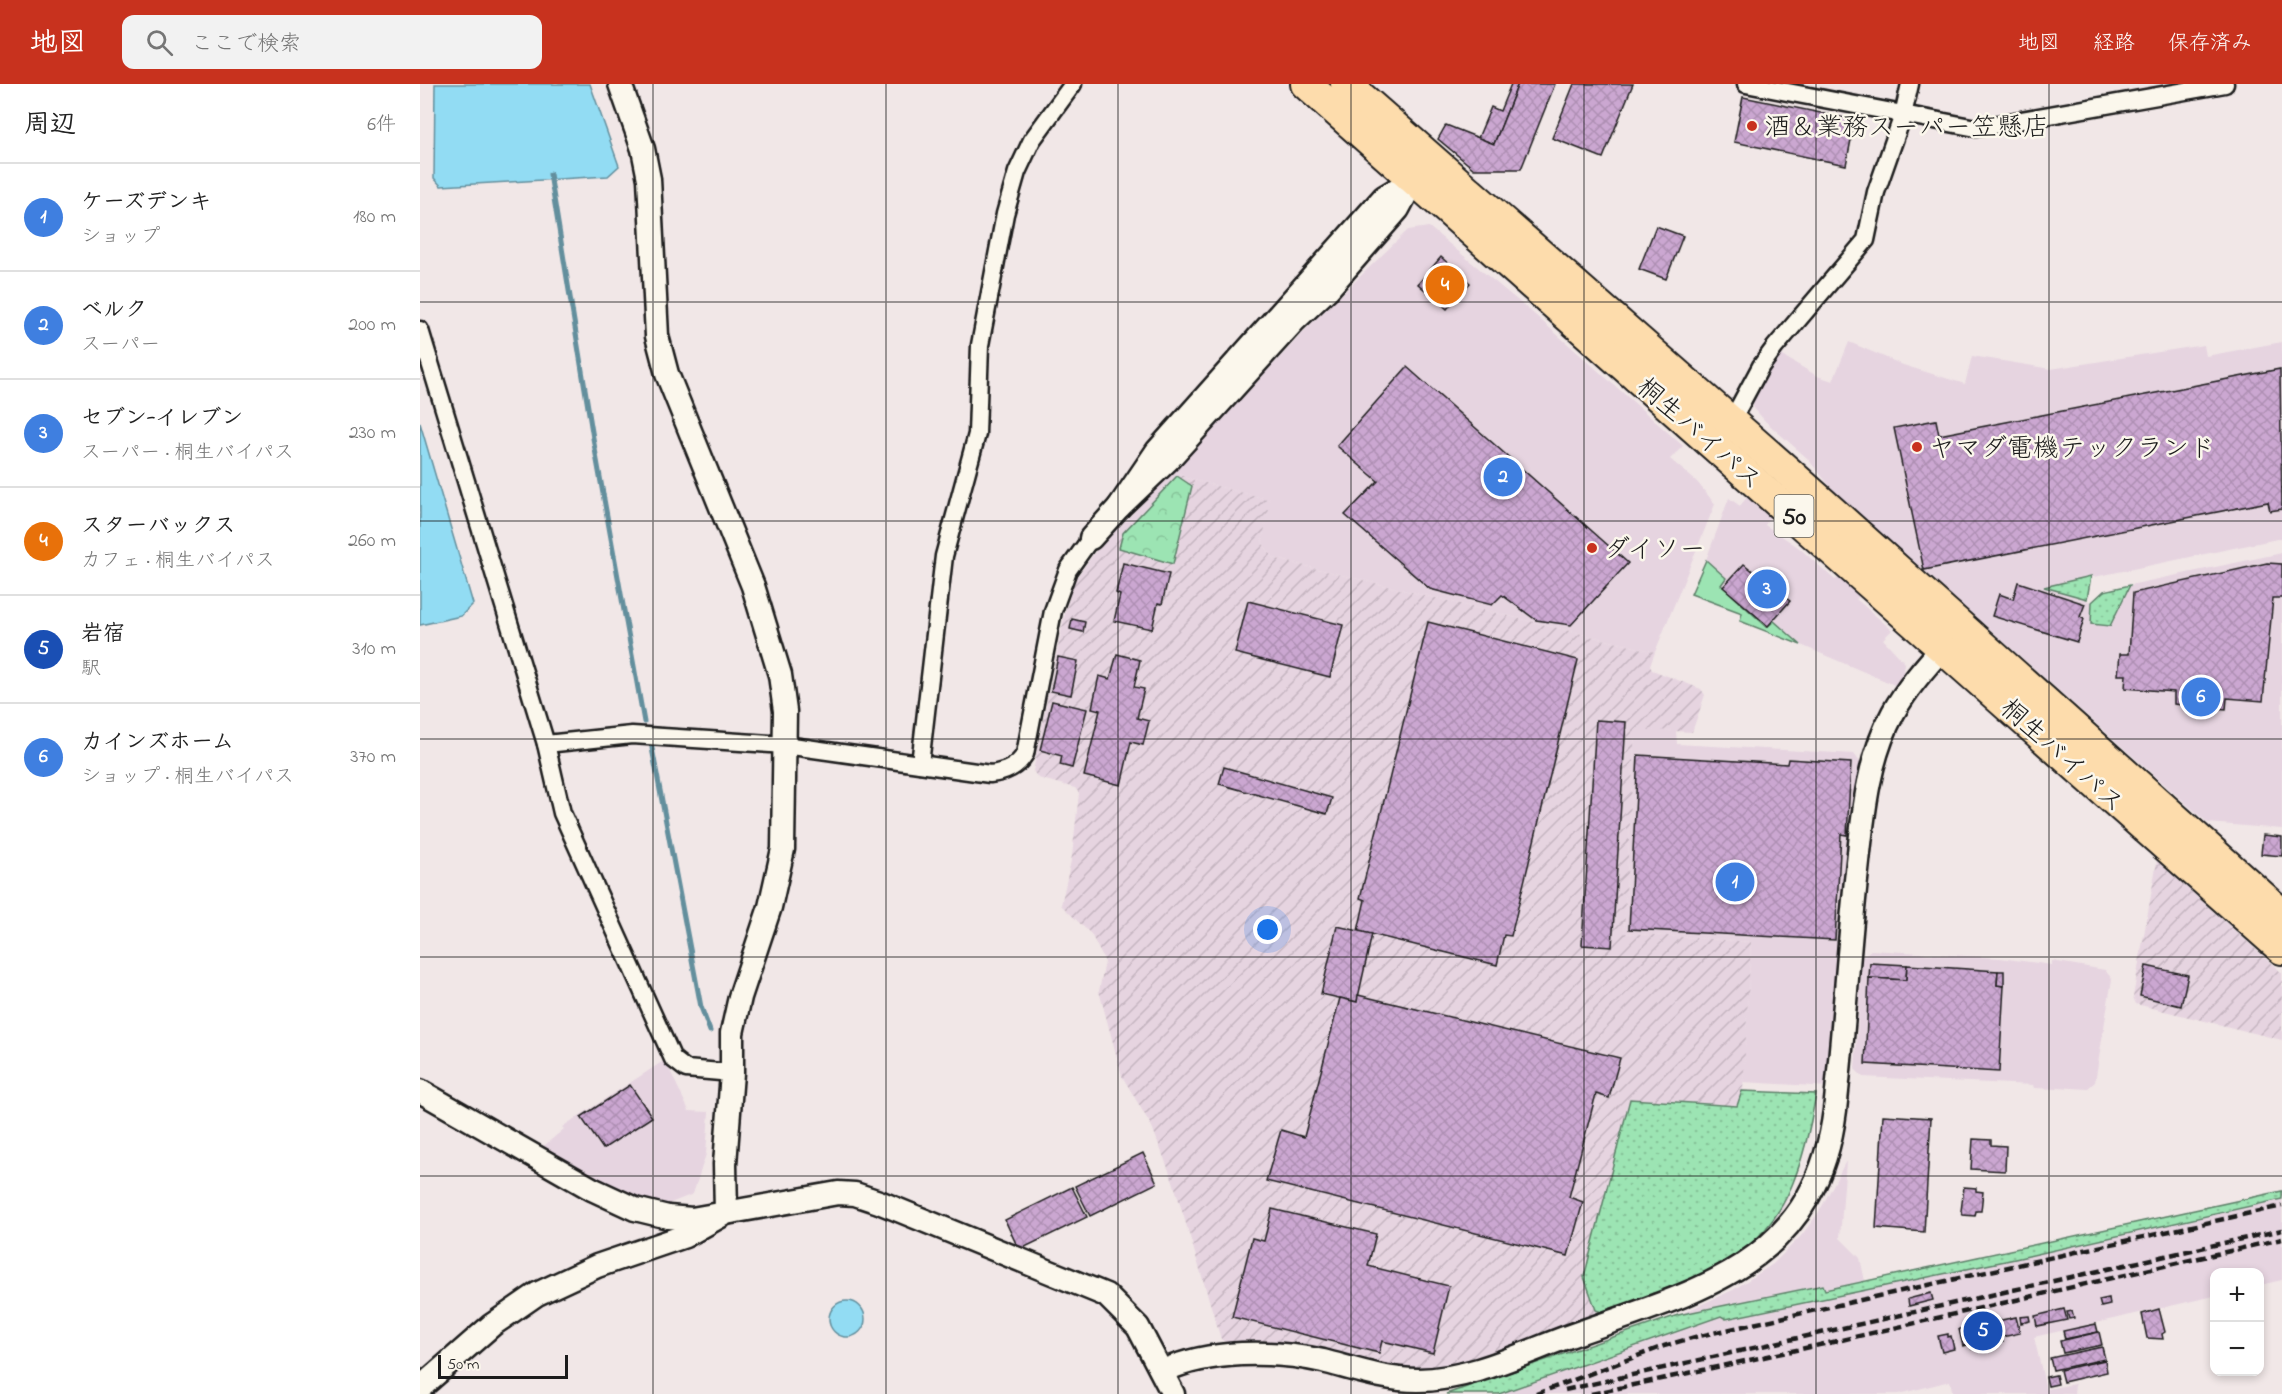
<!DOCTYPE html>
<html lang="ja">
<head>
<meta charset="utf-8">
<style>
	:root { --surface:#fff; --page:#f2f2f2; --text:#222; --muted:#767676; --line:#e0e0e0; --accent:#c8321e }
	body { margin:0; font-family:"Indie Flower","Klee One",sans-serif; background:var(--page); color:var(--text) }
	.controls { position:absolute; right:18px; bottom:18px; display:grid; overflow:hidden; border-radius:12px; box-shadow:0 3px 9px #0003 }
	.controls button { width:54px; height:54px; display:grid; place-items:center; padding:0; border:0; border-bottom:2px solid var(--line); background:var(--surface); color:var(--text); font:30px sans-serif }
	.scale { position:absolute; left:18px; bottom:15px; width:130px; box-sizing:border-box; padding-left:6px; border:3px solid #1c1c1c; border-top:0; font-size:16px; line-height:21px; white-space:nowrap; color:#1c1c1c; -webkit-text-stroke:4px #fbf7ec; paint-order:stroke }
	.you { position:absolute; left:848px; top:846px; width:21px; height:21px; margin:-15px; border:4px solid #fff; border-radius:50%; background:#1a73e8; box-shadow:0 0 0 9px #1a73e833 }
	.badge { display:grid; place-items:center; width:39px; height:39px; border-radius:50%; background:var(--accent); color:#fff; font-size:20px; font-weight:700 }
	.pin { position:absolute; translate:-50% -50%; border:3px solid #fff; box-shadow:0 2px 6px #0006 }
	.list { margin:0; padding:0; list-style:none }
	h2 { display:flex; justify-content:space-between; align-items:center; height:78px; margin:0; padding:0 24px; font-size:26px }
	h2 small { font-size:20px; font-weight:400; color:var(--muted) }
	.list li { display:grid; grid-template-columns:39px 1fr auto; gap:18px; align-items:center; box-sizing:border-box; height:108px; padding:0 24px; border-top:2px solid var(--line) }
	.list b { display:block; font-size:22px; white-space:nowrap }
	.list p { margin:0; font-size:20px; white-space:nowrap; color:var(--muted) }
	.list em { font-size:20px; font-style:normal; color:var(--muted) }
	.icon { flex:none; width:33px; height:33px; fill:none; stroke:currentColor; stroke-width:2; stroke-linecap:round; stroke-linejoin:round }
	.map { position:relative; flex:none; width:1862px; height:1310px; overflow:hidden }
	header { display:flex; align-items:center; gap:36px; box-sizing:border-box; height:84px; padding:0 30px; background:var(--accent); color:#fff }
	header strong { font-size:28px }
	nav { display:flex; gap:33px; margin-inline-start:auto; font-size:21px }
	.search { width:420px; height:54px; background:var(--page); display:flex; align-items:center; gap:15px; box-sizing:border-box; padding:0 21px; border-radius:12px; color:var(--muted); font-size:22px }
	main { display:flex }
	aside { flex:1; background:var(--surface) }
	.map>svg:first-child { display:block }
	.built { fill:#e6d4e0 }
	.industrial { fill:url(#industrial-furrows) }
	.grass { fill:url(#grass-dots); stroke:#5c8068; stroke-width:1.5 }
	.forest { fill:url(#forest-crowns); stroke:#5c8068; stroke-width:1.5 }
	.garden { fill:#9ce4b3; stroke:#5c8068; stroke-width:1.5 }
	.water { fill:#92dcf3; stroke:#638f9d; stroke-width:1.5 }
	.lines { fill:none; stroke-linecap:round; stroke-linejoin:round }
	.stream { stroke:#638f9d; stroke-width:5 }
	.building { fill:url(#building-cross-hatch); stroke:#1c1c1c; stroke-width:1.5 }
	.street-casing { stroke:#1c1c1c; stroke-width:21 }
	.secondary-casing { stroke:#1c1c1c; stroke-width:27 }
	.highway-casing { stroke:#1c1c1c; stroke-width:34 }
	.street { stroke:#fbf7ec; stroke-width:16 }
	.secondary { stroke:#fbf7ec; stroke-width:22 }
	.highway { stroke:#fddcac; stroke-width:30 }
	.rail { stroke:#1c1c1c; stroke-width:4.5; stroke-dasharray:9 4.5; stroke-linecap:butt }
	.grid { fill:none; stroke:#1c1c1c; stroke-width:1.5; stroke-opacity:0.55 }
	.poi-dot { fill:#c8321e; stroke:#fbf7ec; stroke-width:2 }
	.labels { text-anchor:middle; stroke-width:5; stroke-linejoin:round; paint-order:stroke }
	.shield { fill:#fbf7ec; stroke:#5f5e5a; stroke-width:1.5 }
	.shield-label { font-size:24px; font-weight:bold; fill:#1c1c1c }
	.poi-label { font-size:26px; fill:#1c1c1c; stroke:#fbf7ec; text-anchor:start }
	.street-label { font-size:26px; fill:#1c1c1c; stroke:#fbf7ec }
</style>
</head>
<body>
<header>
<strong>地図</strong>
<div class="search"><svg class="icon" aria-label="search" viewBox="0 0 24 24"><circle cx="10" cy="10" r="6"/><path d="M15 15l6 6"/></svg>ここで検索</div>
<nav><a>地図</a><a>経路</a><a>保存済み</a></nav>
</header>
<main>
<aside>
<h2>周辺<small>6件</small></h2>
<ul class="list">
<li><span class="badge" style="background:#3f7fe0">1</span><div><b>ケーズデンキ</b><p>ショップ</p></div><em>180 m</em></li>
<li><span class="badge" style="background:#3f7fe0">2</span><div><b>ベルク</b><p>スーパー</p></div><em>200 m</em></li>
<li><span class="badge" style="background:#3f7fe0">3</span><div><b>セブン-イレブン</b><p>スーパー · 桐生バイパス</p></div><em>230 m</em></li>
<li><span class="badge" style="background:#e8710a">4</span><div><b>スターバックス</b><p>カフェ · 桐生バイパス</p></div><em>260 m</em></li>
<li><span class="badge" style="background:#1a4fb4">5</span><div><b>岩宿</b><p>駅</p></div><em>310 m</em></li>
<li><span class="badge" style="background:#3f7fe0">6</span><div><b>カインズホーム</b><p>ショップ · 桐生バイパス</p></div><em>370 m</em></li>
</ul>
</aside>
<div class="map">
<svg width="1862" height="1310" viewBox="0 0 1862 1310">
	<defs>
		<pattern id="industrial-furrows" width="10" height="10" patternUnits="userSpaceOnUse" patternTransform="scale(1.5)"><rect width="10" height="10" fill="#e6d4e0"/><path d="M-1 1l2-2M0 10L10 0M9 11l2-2" fill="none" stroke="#c5b5c0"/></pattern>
		<pattern id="grass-dots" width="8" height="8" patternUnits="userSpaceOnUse" patternTransform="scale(1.5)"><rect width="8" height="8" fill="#9ce4b3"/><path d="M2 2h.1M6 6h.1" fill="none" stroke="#86c399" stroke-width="1.8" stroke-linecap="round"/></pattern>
		<pattern id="forest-crowns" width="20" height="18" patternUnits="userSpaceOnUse" patternTransform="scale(1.5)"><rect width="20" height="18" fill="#9ce4b3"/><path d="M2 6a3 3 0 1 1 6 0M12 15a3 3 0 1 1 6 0" fill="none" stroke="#86c399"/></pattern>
		<pattern id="building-cross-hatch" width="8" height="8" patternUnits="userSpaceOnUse" patternTransform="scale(1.5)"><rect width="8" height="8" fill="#cba7d1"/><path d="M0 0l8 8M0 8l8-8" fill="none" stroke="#ae8fb3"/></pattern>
	</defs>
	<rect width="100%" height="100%" fill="#f1e7e7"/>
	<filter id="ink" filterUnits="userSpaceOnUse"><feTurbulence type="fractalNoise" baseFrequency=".0167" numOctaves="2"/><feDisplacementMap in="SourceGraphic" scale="12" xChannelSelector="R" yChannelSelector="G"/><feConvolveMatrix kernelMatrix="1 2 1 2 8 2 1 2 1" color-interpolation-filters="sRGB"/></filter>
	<g filter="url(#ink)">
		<g class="built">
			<polygon points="1009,143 1115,231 1263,362 1250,375 1277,398 1295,420 1235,568 853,474 842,458 850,416 766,394 755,386 888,243 988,146"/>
			<polygon points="1429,258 1483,281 1545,300 1552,272 1631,285 1784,261 1786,272 1862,258 1862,454 1626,503 1672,518 1671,540 1690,542 1710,501 1862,469 1862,745 1788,739 1414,407 1387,374 1345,337 1333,323 1335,305 1358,269 1397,292 1413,297"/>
			<polygon points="1327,413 1350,433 1345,441 1378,463 1415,496 1419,494 1439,512 1436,515 1472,546 1463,555 1485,579 1484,587 1487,590 1477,602 1381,561 1354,537 1348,543 1300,501 1286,476 1309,414 1320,422"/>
			<polygon points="1215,644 1256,647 1257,660 1434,670 1443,682 1410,1003 1323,998 1331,858 1204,849"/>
			<polygon points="1451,866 1580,874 1632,881 1632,877 1685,886 1692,895 1675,998 1667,1005 1638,1003 1637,1005 1614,1004 1613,1001 1443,993 1435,985 1442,873"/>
			<polygon points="245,976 269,1027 289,1028 286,1070 273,1110 248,1120 217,1114 120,1065 144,1045 142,1043"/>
			<polygon points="1426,1077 1420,1154 1440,1174 1445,1197 1862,1107 1862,1196 1840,1201 1840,1188 1794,1188 1794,1212 1614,1253 1626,1305 1655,1300 1654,1310 1533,1310 1530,1297 1479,1310 1026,1310 1258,1231 1313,1206 1353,1180 1381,1152 1399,1128"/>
		</g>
		<g class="industrial">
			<polygon points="755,386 766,394 851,416 842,458 853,474 1235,568 1230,582 1232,586 1281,605 1285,611 1272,648 1215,645 1204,849 1331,858 1323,1007 1396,1010 1389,1052 1372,1103 1364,1123 1346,1147 1273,1195 1041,1280 1003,1286 974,1285 869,1260 845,1257 808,1261 801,1255 753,1097 732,1043 702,992 679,907 685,878 671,850 641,821 652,772 659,709 655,704 618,694 613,687 645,528 654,497 675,468"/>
			<polygon points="1737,777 1862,889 1862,956 1716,920 1713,913"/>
		</g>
		<g class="grass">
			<polygon points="1671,492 1667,515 1624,503"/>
			<polygon points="1710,501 1690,542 1671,540 1672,518 1684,507"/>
			<path d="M1322,1007L1396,1010C1369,1169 1321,1177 1183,1229L1176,1226L1164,1193L1210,1015L1317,1022Z"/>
			<polygon points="1862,1107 1862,1115 1595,1175 1306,1235 1301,1232 1079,1310 1026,1310 1258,1231 1403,1201 1405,1206"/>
		</g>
		<polygon class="forest" points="757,392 772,402 753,480 699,464 703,449"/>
		<polygon class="garden" points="1286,476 1306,494 1301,501 1347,543 1354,537 1381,561 1320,537 1322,529 1271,510"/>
		<g class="water">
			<polygon points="15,0 170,0 199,82 188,92 21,102 14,94"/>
			<polygon points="0,339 53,520 41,532 0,541"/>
			<circle cx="427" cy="1235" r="18"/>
		</g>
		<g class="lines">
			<g class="stream">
				<polyline points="130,90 173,354 224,638"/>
				<polyline points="232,664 281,923 290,947"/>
			</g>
		</g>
		<g class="building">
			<polygon points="1091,0 1098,0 1074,60 1058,54 1071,23 1080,27"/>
			<polygon points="1098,0 1135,0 1101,85 1054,85 1018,55 1026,41 1074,60"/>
			<polygon points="1154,0 1213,0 1183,74 1132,54"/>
			<polygon points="1323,13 1435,36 1426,81 1314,58"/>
			<polygon points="1236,142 1263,152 1246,195 1219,185"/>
			<polygon points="1021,173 1050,199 1027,225 998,200"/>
			<polygon points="987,283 1208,479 1151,541 1116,536 1082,511 1072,521 1010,505 925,431 958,397 917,362"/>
			<polygon points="1860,285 1862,425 1850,427 1848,418 1504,486 1474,344 1516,336 1519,351"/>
			<polygon points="703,479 749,490 742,520 738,519 732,545 694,537 700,511 696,509"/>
			<polygon points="1847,479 1862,480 1862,514 1853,514 1843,617 1807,614 1806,625 1754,620 1754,608 1705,604 1706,591 1698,591 1700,570 1709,570 1713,509"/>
			<polygon points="1324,480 1370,517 1348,542 1303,503"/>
			<polygon points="1598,498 1665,520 1660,533 1664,535 1657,558 1572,532 1579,510 1593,515"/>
			<polygon points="828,517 923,541 910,593 815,569"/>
			<polygon points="652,535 665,538 663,548 650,545"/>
			<polygon points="1008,538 1158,576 1091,852 1084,851 1077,881 938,847 945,816 940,814"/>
			<polygon points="697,570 720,576 714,603 724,605 717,634 729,637 723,661 711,658 701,701 664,692 680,626 672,624 679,592 690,595"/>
			<polygon points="638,573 658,577 651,611 631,607"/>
			<polygon points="632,617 667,625 652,684 640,681 642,672 620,666"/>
			<polygon points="1176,636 1206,638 1192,863 1162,861"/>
			<polygon points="1218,671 1367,680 1368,675 1431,679 1427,751 1421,750 1415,856 1209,845"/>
			<polygon points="804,683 912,714 907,730 799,700"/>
			<polygon points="1843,751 1862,753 1862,772 1841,770"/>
			<polygon points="917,842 952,850 937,918 901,910"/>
			<polygon points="1450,879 1487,881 1486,896 1449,894"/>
			<polygon points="1487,881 1578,887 1577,901 1584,902 1579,988 1445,980 1449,894 1486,896"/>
			<polygon points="1726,882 1768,891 1761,922 1720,912"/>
			<polygon points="1578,887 1584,887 1584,902 1577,901"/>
			<polygon points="938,911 1200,974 1189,1014 1176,1010 1149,1113 1163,1118 1148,1172 846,1097 861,1046 884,1053 920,914 937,918"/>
			<polygon points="210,1001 232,1033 183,1065 161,1033"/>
			<polygon points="1463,1031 1511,1034 1504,1148 1456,1144"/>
			<polygon points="1553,1055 1571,1056 1571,1061 1586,1062 1585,1087 1551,1085"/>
			<polygon points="723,1069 737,1099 670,1132 655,1102"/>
			<polygon points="652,1103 667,1133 599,1166 585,1136"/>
			<polygon points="1544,1103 1556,1104 1556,1107 1563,1108 1561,1127 1556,1127 1555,1132 1543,1131 1541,1127"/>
			<polygon points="852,1125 956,1150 948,1182 1029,1202 1013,1269 962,1257 959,1269 812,1233 832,1154 844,1157"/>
			<polygon points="1511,1209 1513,1216 1489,1222 1488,1215"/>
			<polygon points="1689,1214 1690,1221 1681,1223 1679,1216"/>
			<polygon points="1644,1225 1647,1236 1617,1242 1615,1232"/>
			<polygon points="1739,1225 1745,1248 1742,1250 1743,1255 1727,1254 1722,1230"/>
			<polygon points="1652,1227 1654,1234 1649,1235 1647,1228"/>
			<polygon points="1609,1232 1610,1237 1601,1239 1600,1233"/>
			<polygon points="1596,1233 1600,1249 1543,1262 1539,1245"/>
			<polygon points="1676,1240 1678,1248 1645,1255 1643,1247"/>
			<polygon points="1679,1248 1682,1261 1643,1269 1640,1257"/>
			<polygon points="1528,1250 1528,1253 1531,1252 1534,1265 1522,1268 1518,1252"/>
			<polygon points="1581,1253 1583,1258 1552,1265 1551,1260"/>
			<polygon points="1682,1263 1685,1275 1633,1286 1630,1274"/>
			<polygon points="1685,1276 1687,1288 1643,1298 1640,1286"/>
			<polygon points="1636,1291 1638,1300 1628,1302 1626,1293"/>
		</g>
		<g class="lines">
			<g class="street-casing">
				<g id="street">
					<polyline points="1326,0 1556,44 1805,0"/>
					<polyline points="0,246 126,660 142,729 253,975 266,985 312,989"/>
					<polyline points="1311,338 1341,282 1355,263 1446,156 1456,108 1483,31 1490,0"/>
					<path d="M126,660L212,651L365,661L570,690C586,688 597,683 605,670L633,527L648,486L671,454"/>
					<polyline points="500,680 524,472 557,350 560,261 585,130 597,88 612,56 653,0"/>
				</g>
			</g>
			<g class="secondary-casing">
				<g id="secondary">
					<polyline points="994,95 964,113 737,367 699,423 748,376 874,237 908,205 978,125 994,95 1002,85"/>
					<polyline points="671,454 699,423"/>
					<polyline points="0,1007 172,1105 215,1125 248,1133 272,1135 418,1109 435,1110 459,1118 686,1211 718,1243 753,1310"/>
					<path d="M743,1287C790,1266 853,1266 903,1277C934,1285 965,1296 998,1296C1049,1296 1101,1270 1147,1253C1275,1207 1395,1184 1415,1026C1424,947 1428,866 1437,787C1443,733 1447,677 1473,629C1489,600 1511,577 1533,552"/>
					<polyline points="0,1304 72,1241 117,1210 177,1182 265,1152 306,1129 305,1080 312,989 312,949 320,913 350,823 363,765 365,627 360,591 333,502 247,290 237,252 229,95 223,65 200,0"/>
				</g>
			</g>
			<g class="highway-casing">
				<g id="highway">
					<polyline points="886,0 1862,865"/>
					<polyline points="926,0 1365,385 1862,830"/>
				</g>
			</g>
			<use href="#street" class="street"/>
			<use href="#secondary" class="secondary"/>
			<use href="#highway" class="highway"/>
			<g class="rail">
				<polyline points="1145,1306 1862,1146"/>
				<polyline points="1116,1310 1244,1262 1275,1253 1862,1122"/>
				<polyline points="1171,1310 1404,1260 1862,1155"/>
			</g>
		</g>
	</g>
	<path class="grid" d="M233,0V1310M466,0V1310M698,0V1310M931,0V1310M1164,0V1310M1396,0V1310M1629,0V1310M0,218H1862M0,437H1862M0,655H1862M0,873H1862M0,1092H1862"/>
	<g class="poi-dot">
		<circle cx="1332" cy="42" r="6"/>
		<circle cx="1497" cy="363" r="6"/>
		<circle cx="1172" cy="464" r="6"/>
	</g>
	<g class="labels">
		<rect class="shield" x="1354.5" y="411" width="39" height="42" rx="4.5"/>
		<g class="shield-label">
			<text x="1374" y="440">50</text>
		</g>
		<g class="poi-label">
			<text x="1344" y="51">酒＆業務スーパー笠懸店</text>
			<text x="1509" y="372">ヤマダ電機テックランド</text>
			<text x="1184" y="473">ダイソー</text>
		</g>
		<g class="street-label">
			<text transform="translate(1280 349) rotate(41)" y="9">桐生バイパス</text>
			<text transform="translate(1643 671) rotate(42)" y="9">桐生バイパス</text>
		</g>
	</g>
</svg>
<div class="controls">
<button>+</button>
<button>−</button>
</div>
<div class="scale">50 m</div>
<div class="you"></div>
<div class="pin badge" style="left:1315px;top:798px;background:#3f7fe0">1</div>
<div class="pin badge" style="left:1083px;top:393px;background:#3f7fe0">2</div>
<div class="pin badge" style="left:1347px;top:505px;background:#3f7fe0">3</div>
<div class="pin badge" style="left:1025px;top:201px;background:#e8710a">4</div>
<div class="pin badge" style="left:1563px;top:1247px;background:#1a4fb4">5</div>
<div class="pin badge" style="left:1781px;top:613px;background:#3f7fe0">6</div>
</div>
</main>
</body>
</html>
